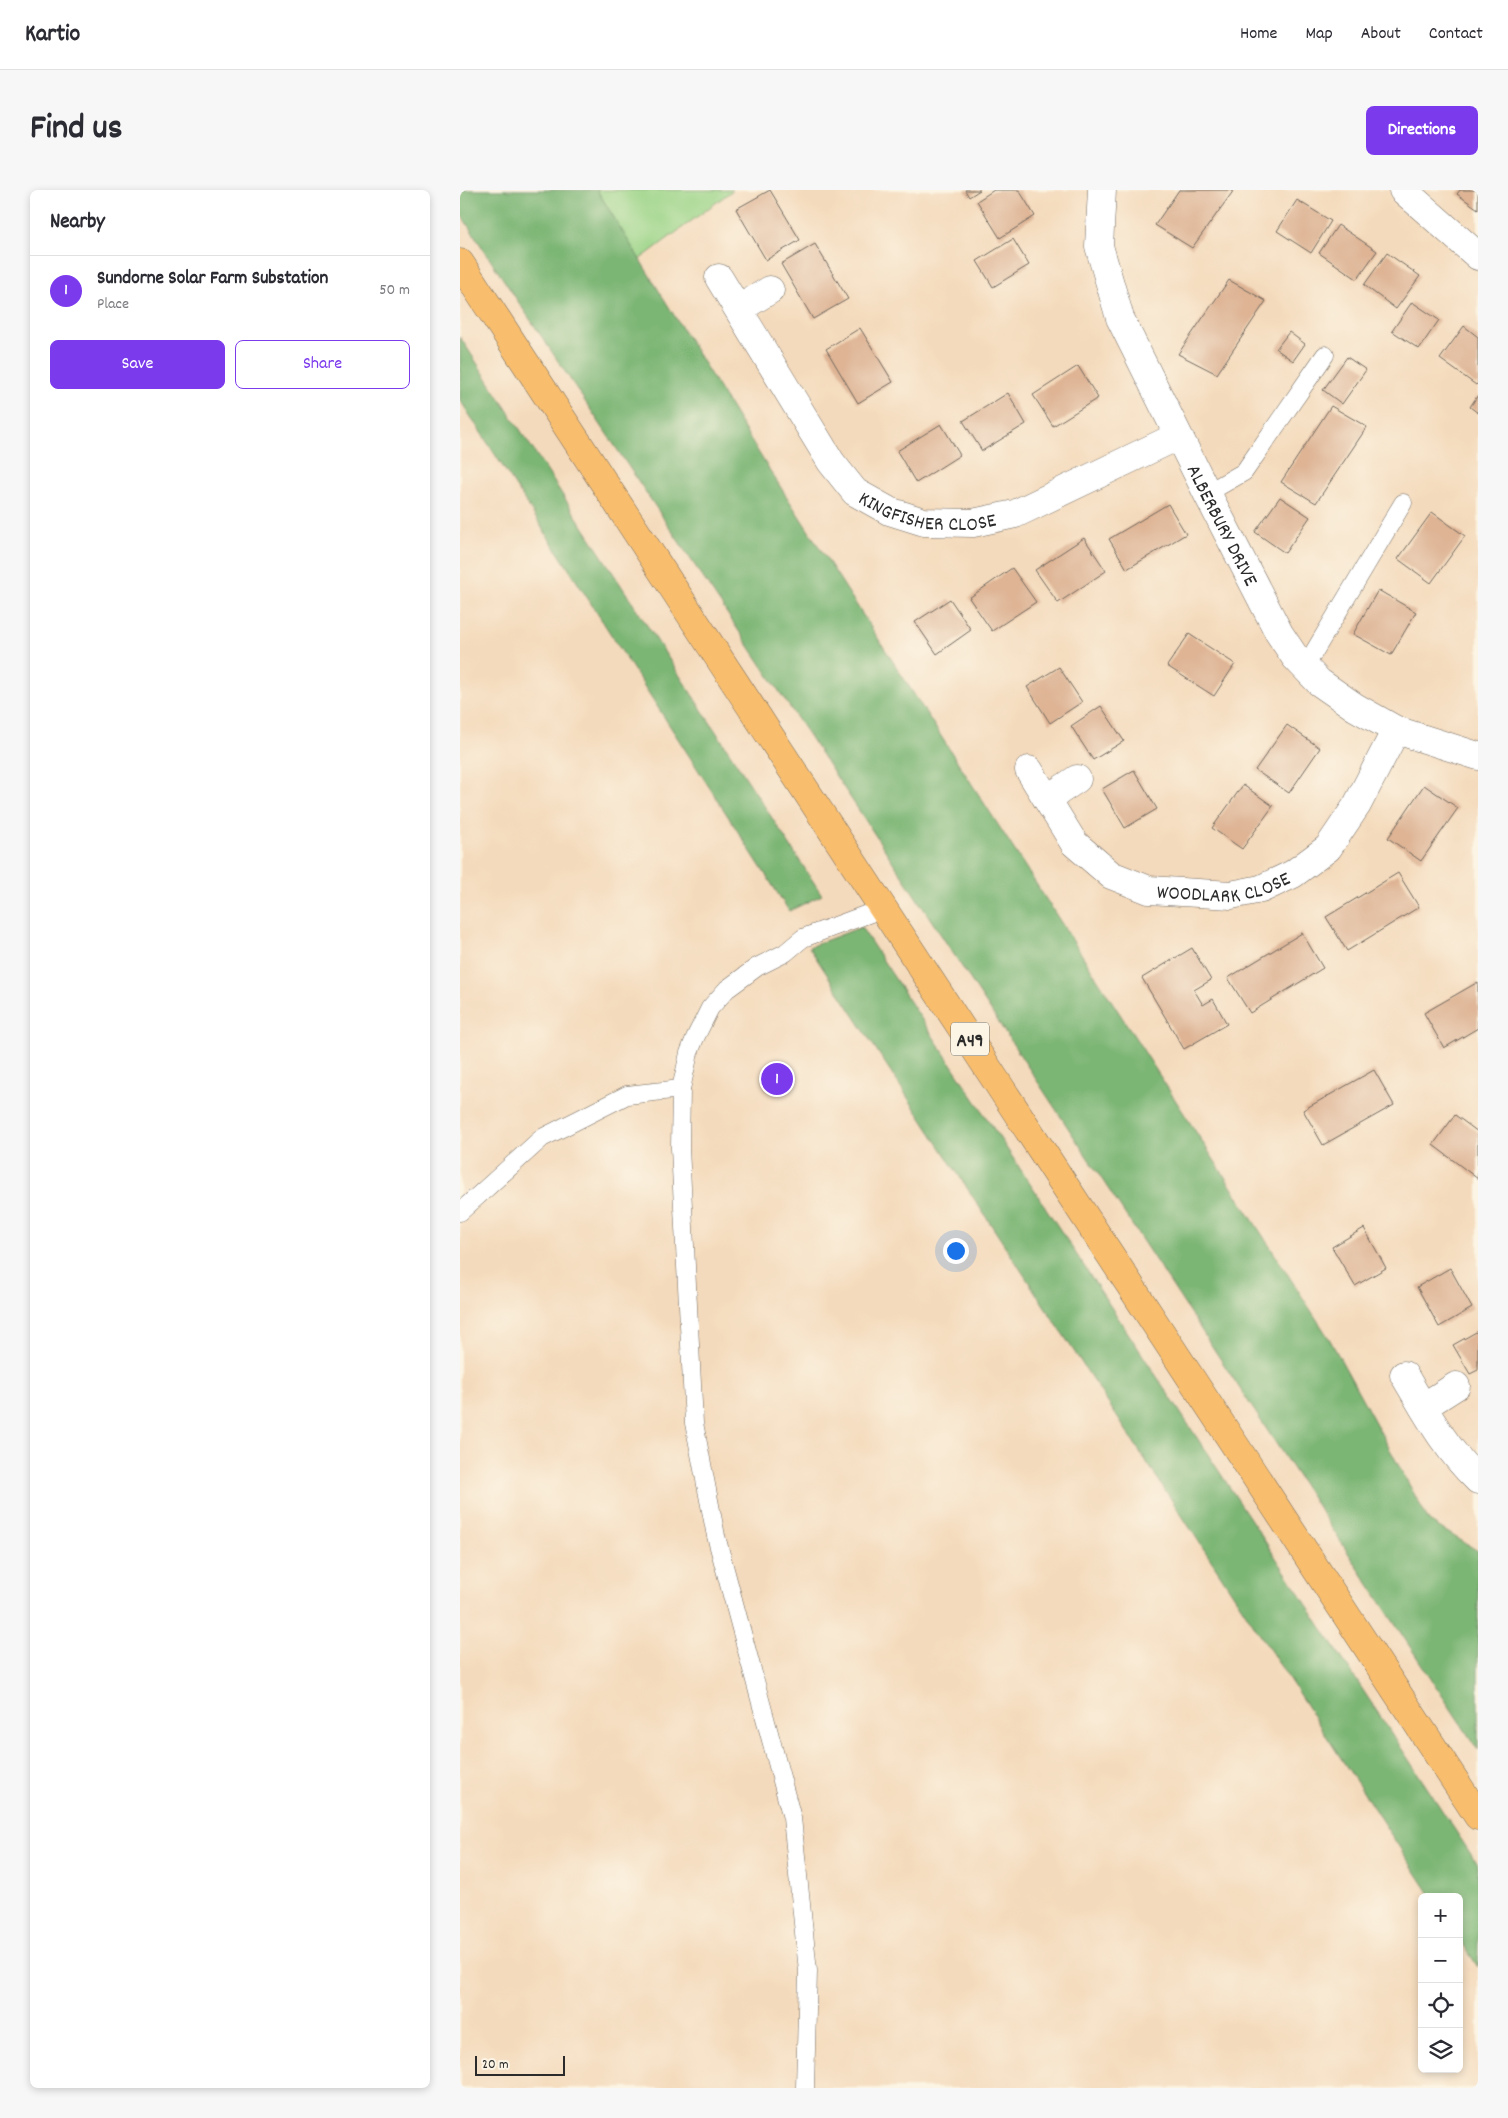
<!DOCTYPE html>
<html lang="en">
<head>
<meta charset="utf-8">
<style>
	:root { --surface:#fff; --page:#f7f7f7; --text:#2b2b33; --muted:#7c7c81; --line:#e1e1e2; --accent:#7c3aed }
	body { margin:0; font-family:Dekko,sans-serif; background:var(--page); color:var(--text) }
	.controls { position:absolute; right:15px; bottom:15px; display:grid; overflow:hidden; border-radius:8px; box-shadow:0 2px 8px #0003 }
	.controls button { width:45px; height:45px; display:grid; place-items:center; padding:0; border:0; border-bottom:1px solid var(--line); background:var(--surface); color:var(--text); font:25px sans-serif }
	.scale { position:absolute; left:15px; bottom:12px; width:90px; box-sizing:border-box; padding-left:5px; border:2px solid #2b2b2b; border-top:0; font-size:14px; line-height:18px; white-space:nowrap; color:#2b2b2b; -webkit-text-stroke:4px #fcf5e5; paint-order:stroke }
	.you { position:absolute; left:495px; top:1060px; width:18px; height:18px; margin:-12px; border:4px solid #fff; border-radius:50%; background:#1a73e8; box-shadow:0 0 0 8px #1a73e833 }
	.badge { display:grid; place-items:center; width:32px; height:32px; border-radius:50%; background:var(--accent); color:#fff; font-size:16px; font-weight:700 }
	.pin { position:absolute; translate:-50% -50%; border:2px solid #fff; box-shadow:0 1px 5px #0006 }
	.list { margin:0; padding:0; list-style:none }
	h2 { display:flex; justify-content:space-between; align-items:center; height:65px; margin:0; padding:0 20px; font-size:21px }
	h2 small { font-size:16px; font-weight:400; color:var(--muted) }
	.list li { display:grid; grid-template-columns:32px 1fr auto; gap:15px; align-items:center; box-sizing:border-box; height:70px; padding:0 20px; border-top:1px solid var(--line) }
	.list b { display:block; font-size:19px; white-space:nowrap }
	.list p { margin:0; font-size:16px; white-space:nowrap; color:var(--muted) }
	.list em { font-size:16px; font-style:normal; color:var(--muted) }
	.actions { display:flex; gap:10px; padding:15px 20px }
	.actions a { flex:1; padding:11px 0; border:1px solid var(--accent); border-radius:8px; text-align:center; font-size:18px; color:var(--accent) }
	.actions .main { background:var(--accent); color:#fff }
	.icon { flex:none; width:28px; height:28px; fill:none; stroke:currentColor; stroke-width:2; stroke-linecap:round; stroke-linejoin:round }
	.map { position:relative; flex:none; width:1018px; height:1898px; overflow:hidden; border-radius:8px }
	header { display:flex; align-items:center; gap:30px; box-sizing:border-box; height:70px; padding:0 25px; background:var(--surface); border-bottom:1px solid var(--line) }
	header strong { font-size:24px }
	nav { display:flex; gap:28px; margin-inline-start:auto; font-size:18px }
	.intro { display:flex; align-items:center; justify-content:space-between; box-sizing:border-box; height:120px; padding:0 30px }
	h1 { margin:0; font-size:35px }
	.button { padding:12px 22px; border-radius:8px; background:var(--accent); color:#fff; font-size:18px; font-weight:700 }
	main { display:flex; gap:30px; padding:0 30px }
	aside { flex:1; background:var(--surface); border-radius:8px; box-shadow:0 2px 8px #0003 }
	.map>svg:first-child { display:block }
	.green { fill:#9bd488; stroke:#63805a }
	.forest { fill:#7cb674; stroke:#547050 }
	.building { fill:#deb494 }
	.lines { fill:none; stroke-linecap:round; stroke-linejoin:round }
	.service-casing { stroke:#71685e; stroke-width:19 }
	.minor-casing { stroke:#71685e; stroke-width:29 }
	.trunk-casing { stroke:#71685e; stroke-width:29 }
	.service { stroke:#fff; stroke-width:18 }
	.minor { stroke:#fff; stroke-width:28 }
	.trunk { stroke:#f9be6d; stroke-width:28 }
	.labels { text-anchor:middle; stroke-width:4.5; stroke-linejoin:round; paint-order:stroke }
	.shield { fill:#fcf5e5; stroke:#6a6863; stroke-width:1 }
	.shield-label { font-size:19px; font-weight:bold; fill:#2b2b2b }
	.street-label { font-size:20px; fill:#2b2b2b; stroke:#fcf5e5 }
</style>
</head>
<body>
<header>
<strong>Kartio</strong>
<nav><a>Home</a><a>Map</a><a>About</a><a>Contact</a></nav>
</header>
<div class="intro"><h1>Find us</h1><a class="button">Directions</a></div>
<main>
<aside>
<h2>Nearby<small></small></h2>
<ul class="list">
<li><span class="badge">1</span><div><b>Sundorne Solar Farm Substation</b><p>Place</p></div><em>50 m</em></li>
</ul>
<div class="actions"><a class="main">Save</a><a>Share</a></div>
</aside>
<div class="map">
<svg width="1018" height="1898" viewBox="0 0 1018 1898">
	<rect width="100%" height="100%" fill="#fcf5e5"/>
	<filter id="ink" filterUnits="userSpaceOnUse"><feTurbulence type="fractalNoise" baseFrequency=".02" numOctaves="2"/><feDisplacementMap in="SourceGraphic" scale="10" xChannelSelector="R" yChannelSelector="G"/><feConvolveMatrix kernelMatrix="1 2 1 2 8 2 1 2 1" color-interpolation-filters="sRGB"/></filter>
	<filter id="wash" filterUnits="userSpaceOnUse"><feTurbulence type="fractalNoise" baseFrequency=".0096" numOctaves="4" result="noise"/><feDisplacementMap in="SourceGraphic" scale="20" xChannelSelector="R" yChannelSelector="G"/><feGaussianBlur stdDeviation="1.12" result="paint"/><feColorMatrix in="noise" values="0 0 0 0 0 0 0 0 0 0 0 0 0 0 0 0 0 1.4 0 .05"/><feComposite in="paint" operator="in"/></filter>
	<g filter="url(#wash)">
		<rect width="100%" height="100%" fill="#f4dabc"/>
		<polygon class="green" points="137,0 273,0 179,70"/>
		<g class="forest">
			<polygon points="0,0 137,0 305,273 870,1150 969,1331 1018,1361 1018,1560 398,619 33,74 0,23"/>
			<polygon points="0,147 362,705 329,721 0,210"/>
			<polygon points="401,737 1018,1675 1018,1777 999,1748 999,1707 972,1707 349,757"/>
		</g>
		<g id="blocks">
			<g class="building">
				<polygon points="310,0 340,50 306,70 276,19"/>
				<polygon points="505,0 520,0 509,7"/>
				<polygon points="534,0 559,0 575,26 540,48 517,11"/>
				<polygon points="719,0 774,0 732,58 695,35"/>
				<polygon points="1000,0 1018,0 1018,19 997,4"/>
				<polygon points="837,10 871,31 851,63 817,41"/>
				<polygon points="878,35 917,61 897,89 859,63"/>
				<polygon points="553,49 569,75 533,97 517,71"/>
				<polygon points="355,54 388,109 353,129 321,74"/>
				<polygon points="927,63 960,86 936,119 904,95"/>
				<polygon points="769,90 806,111 757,184 718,164"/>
				<polygon points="952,112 979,130 959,159 932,141"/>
				<polygon points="1004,136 1018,147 1018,193 1016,195 980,169"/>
				<polygon points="400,138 433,192 398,213 366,159"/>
				<polygon points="829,142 845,154 833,171 816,159"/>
				<polygon points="887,167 906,180 882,214 863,200"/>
				<polygon points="618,176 638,208 593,236 573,205"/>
				<polygon points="548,203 566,234 522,261 503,231"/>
				<polygon points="1018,205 1018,223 1010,217"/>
				<polygon points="871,216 907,237 856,313 821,292"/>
				<polygon points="481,234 500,265 456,293 437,261"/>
				<polygon points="820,307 850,327 825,363 795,342"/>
				<polygon points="708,314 726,344 667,379 649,349"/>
				<polygon points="972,322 1005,346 971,393 938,369"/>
				<polygon points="624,348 646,381 598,413 575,380"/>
				<polygon points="552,378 576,412 532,441 509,408"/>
				<polygon points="918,400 956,422 931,465 893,444"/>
				<polygon points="490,409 511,440 477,464 455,432"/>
				<polygon points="729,444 775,474 754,506 707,476"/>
				<polygon points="599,477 622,512 590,533 567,497"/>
				<polygon points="641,516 664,551 633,570 611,536"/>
				<polygon points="827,535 860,558 829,603 795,580"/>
				<polygon points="674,580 697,619 665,638 642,599"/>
				<polygon points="783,595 813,616 782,659 752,638"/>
				<polygon points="964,595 998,618 961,671 928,648"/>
				<polygon points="938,683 959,717 887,761 866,727"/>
				<polygon points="842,743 863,778 790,823 768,788"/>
				<polygon points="732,758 751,790 734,800 743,815 753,809 767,834 724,859 682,788"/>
				<polygon points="1018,792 1018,838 984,858 964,823"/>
				<polygon points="329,878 333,888 306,900 302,890"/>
				<polygon points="914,880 934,915 863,955 843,920"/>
				<polygon points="995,925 1018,942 1018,989 973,955"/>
				<polygon points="904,1038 926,1078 895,1096 872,1057"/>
				<polygon points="990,1078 1012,1118 979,1137 957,1097"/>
				<polygon points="1018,1141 1018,1180 1010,1184 993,1155"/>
			</g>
		</g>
	</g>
	<g filter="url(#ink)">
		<use href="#blocks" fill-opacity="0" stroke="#71685e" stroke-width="1"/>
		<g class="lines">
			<g class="service-casing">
				<g id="service">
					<polyline points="747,303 784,282 865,165"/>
					<polyline points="845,477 943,313"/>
					<polyline points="0,1022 82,948 167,905 221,899"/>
					<polyline points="345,1898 348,1781 332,1628 256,1346 234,1233 220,958 221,899 229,863 235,848 250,818 267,799 297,777 325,763 343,748 424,718"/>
				</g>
			</g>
			<g class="minor-casing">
				<g id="minor">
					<path id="s1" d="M642,0L639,56L660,128L747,303L819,443L835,467L859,492L895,517L936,540L1018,566"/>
					<polyline points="943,0 1018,66"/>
					<path id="s2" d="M259,88L371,272L395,302L429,321L464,332L513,333L555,324L718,246"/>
					<polyline points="279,119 310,100"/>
					<path id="s3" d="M569,580L614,653L651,685L689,700L771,705L801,699L833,684L868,658L897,615L936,540"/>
					<polyline points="587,609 617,589"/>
					<path d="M944,1185C968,1225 984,1257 1018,1290"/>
					<polyline points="963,1217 996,1196"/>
				</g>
			</g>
			<g class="trunk-casing">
				<polyline id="trunk" points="0,73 1018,1626"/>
			</g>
			<use href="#service" class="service"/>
			<use href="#minor" class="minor"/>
			<use href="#trunk" class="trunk"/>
		</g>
	</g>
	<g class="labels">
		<rect class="shield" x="491" y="832.5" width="38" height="33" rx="4"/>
		<g class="shield-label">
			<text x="510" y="856">A49</text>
		</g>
		<g class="street-label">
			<text dy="7" stroke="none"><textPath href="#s2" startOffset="331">KINGFISHER CLOSE</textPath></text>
			<text dy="7" stroke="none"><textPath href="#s1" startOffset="362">ALBERBURY DRIVE</textPath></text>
			<text dy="7" stroke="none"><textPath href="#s3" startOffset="251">WOODLARK CLOSE</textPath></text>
		</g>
	</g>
</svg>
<div class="controls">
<button>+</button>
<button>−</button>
<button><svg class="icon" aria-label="locate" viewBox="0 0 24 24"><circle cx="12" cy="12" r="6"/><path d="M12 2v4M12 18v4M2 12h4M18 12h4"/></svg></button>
<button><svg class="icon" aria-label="layers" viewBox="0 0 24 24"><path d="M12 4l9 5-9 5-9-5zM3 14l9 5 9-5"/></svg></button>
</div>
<div class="scale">20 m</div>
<div class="you"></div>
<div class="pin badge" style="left:317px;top:889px">1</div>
</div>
</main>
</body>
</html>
